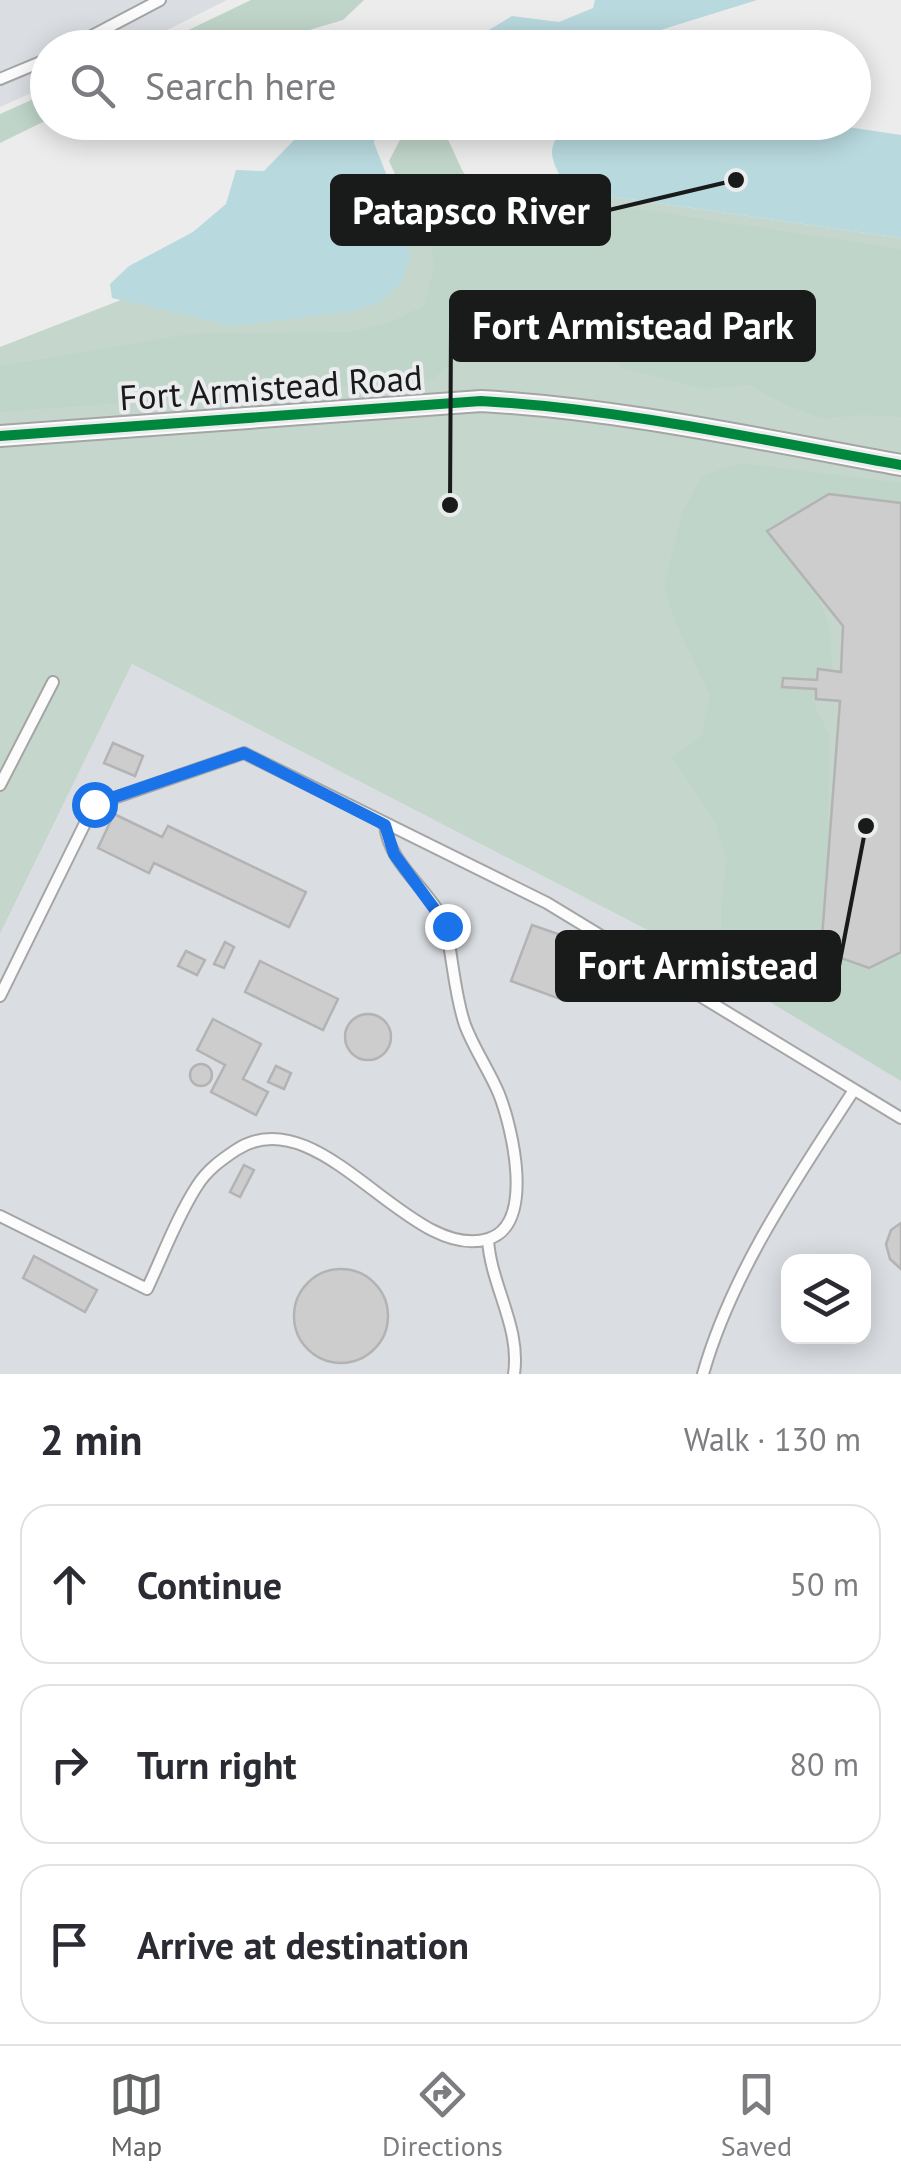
<!DOCTYPE html>
<html lang="en">
<head>
<meta charset="utf-8">
<style>
	:root { --surface:#fff; --page:#f2f2f3; --text:#2b2b33; --muted:#7c7c81; --line:#e1e1e2; --accent:#636464 }
	body { margin:0; font-family:"PT Sans",sans-serif; background:var(--page); color:var(--text) }
	.controls { position:absolute; right:30px; bottom:30px; display:grid; overflow:hidden; border-radius:20px; box-shadow:0 5px 25px #0003 }
	.controls button { width:90px; height:90px; display:grid; place-items:center; padding:0; border:0; border-bottom:2px solid var(--line); background:var(--surface); color:var(--text); font:50px sans-serif }
	.stop { position:absolute; width:30px; height:30px; margin:-22px; border:8px solid #1a73e8; border-radius:50%; background:#fff }
	.stop.end { background:#1a73e8; border-color:#fff; box-shadow:0 2px 10px #0008 }
	.list { margin:0; padding:0; list-style:none }
	h2 { display:flex; justify-content:space-between; align-items:center; height:130px; margin:0; padding:0 40px; font-size:42px }
	h2 small { font-size:32px; font-weight:400; color:var(--muted) }
	.list li { display:grid; grid-template-columns:65px 1fr auto; gap:30px; align-items:center; box-sizing:border-box; height:160px; margin:0 20px 20px; padding:0 20px; border:2px solid var(--line); border-radius:30px }
	.list b { display:block; font-size:38px; white-space:nowrap }
	.list em { font-size:32px; font-style:normal; color:var(--muted) }
	.icon { flex:none; width:55px; height:55px; fill:none; stroke:currentColor; stroke-width:2; stroke-linecap:round; stroke-linejoin:round }
	.map { position:relative; flex:none; width:901px; height:1374px; overflow:hidden }
	.search { position:absolute; background:var(--surface); box-shadow:0 5px 25px #0003; left:30px; right:30px; top:30px; height:110px; display:flex; align-items:center; gap:25px; box-sizing:border-box; padding:0 35px; border-radius:55px; color:var(--muted); font-size:38px }
	.sheet { height:670px; background:var(--surface) }
	nav { display:flex; justify-content:space-around; align-items:center; box-sizing:border-box; height:140px; border-top:2px solid var(--line); background:var(--surface); font-size:28px; color:var(--muted) }
	nav a { display:grid; justify-items:center; gap:5px }
	nav .on { color:var(--accent) }
	.map>svg:first-child { display:block }
	.built { fill:#dadee2; fill-rule:evenodd }
	.green { fill:#c5d6cd }
	.forest { fill:#c0d5ca }
	.water { fill:#b8d9de }
	.building { fill:#cdcdce; stroke:#b3b3b3; stroke-width:2.5 }
	.lines { fill:none; stroke-linecap:round; stroke-linejoin:round }
	.service-casing { stroke:#a5a5a6; stroke-width:14 }
	.minor-casing { stroke:#a5a5a6; stroke-width:24 }
	.service { stroke:#fcfcfc; stroke-width:10 }
	.minor { stroke:#fcfcfc; stroke-width:20 }
	.cycleway-casing { stroke:#ebecee; stroke-width:16 }
	.cycleway { stroke:#00873e; stroke-width:10 }
	.route { stroke:#1a73e8; stroke-width:12 }
	.labels { text-anchor:middle; stroke-width:8; stroke-linejoin:round; paint-order:stroke }
	.street-label { font-size:35px; fill:#191a1a; stroke:#ebecee }
	.leader { fill:none; stroke:#191a1a; stroke-width:4 }
	.callout-dot { fill:#191a1a; stroke:#ebecee; stroke-width:4 }
	.callout { fill:#191a1a; stroke:#191a1a; stroke-width:4 }
	.callout-label { font-size:38px; text-anchor:middle; font-weight:bold; fill:#fff }
</style>
</head>
<body>
<div class="map">
<svg width="901" height="1374" viewBox="0 0 901 1374">
	<rect width="100%" height="100%" fill="#ececed"/>
	<g class="built">
		<polygon points="0,0 227,0 133,47 48,48 47,86 0,107"/>
		<path d="M132,664L901,1061V1374H0V934ZM788,1262H864V1336H788Z"/>
	</g>
	<polygon class="green" points="559,174 608,196 901,238 901,1061 132,664 0,934 0,347 288,235 510,237"/>
	<g class="forest">
		<polygon points="251,0 364,0 343,20 252,47 153,47"/>
		<polygon points="47,93 47,120 0,143 0,114"/>
		<polygon points="407,126 446,135 462,170 484,202 522,204 563,198 901,249 901,417 860,415 822,419 784,404 749,385 703,389 624,368 551,332 468,325 453,361 432,380 0,412 0,366 188,334 350,332 388,323 424,306 434,268 428,230 405,196 389,161"/>
		<polygon points="740,463 901,483 901,534 801,555 830,627 832,666 812,700 829,734 828,851 851,882 901,702 901,1081 735,981 721,941 721,900 727,860 715,822 671,757 702,735 710,696 676,624 664,586 683,510 702,476"/>
	</g>
	<g class="water">
		<polygon points="595,0 757,0 606,47 439,47 489,30 512,16 559,22 593,8"/>
		<path d="M815,122L901,135V238L608,196L559,174C546,149 552,142 569,123Z"/>
		<polygon points="315,123 375,123 374,143 406,224 410,258 401,283 379,303 350,312 233,326 112,298 110,284 129,266 193,232 226,204 236,170 264,171 298,136"/>
	</g>
	<g class="building">
		<polygon points="829,494 901,503 901,952 869,968 821,951 840,701 816,699 816,689 782,687 783,678 817,680 818,669 841,672 843,626 767,531"/>
		<polygon points="113,743 143,756 135,776 104,763"/>
		<polygon points="114,814 162,837 168,826 306,892 289,927 154,863 149,873 98,848"/>
		<polygon points="532,925 581,942 560,999 511,981"/>
		<polygon points="225,942 234,947 224,968 214,964"/>
		<polygon points="186,951 205,960 197,975 178,966"/>
		<polygon points="260,961 338,999 323,1030 245,992"/>
		<circle cx="368" cy="1037" r="23"/>
		<polygon points="213,1019 261,1044 243,1079 268,1092 256,1115 211,1092 225,1065 197,1050"/>
		<circle cx="201" cy="1075" r="11"/>
		<polygon points="276,1066 291,1073 284,1089 268,1082"/>
		<polygon points="244,1165 254,1170 240,1197 230,1192"/>
		<polygon points="901,1223 901,1269 890,1259 886,1244 891,1230"/>
		<polygon points="34,1256 97,1290 85,1312 23,1278"/>
		<circle cx="341" cy="1316" r="47"/>
	</g>
	<g class="lines">
		<g class="service-casing">
			<g id="service">
				<polyline points="69,48 160,0"/>
				<polyline points="0,79 48,59"/>
				<polyline points="0,785 53,682"/>
				<polyline points="0,996 94,805 244,753 547,903 901,1118"/>
				<path d="M0,1216L147,1289C163,1255 177,1217 197,1186C207,1170 221,1160 236,1150C320,1095 409,1263 488,1239C536,1225 512,1127 499,1094C489,1070 474,1049 465,1025C457,1002 454,974 450,950C448,940 449,930 444,921C427,887 389,864 385,825"/>
				<path d="M488,1240C491,1286 521,1327 514,1374"/>
				<path d="M703,1374C732,1272 796,1179 854,1090"/>
			</g>
		</g>
		<g class="minor-casing">
			<path id="minor" d="M0,436L481,401C623,409 762,440 901,465"/>
		</g>
		<use href="#service" class="service"/>
		<use href="#minor" class="minor"/>
		<g class="cycleway-casing">
			<path id="cycleway" d="M0,436L481,401C623,409 762,440 901,465"/>
		</g>
		<use href="#cycleway" class="cycleway"/>
	</g>
	<g class="lines">
		<polyline class="route" points="94,804 244,753 385,825 394,854 447,926"/>
	</g>
	<g class="labels">
		<g class="street-label">
			<text transform="translate(271 388) rotate(-4)" y="12">Fort Armistead Road</text>
		</g>
	</g>
	<path class="leader" d="M736 180L609 210M450 505L451 326M866 826L839 966"/>
	<g class="callout-dot">
		<circle cx="736" cy="180" r="10"/>
		<circle cx="450" cy="505" r="10"/>
		<circle cx="866" cy="826" r="10"/>
	</g>
	<g class="callout">
		<rect x="332" y="176" width="277" height="68" rx="10"/>
		<rect x="451" y="292" width="363" height="68" rx="10"/>
		<rect x="557" y="932" width="282" height="68" rx="10"/>
	</g>
	<g class="callout-label">
		<text x="471" y="224">Patapsco River</text>
		<text x="633" y="339">Fort Armistead Park</text>
		<text x="698" y="979">Fort Armistead</text>
	</g>
</svg>
<div class="controls">
<button><svg class="icon" aria-label="layers" viewBox="0 0 24 24"><path d="M12 4l9 5-9 5-9-5zM3 14l9 5 9-5"/></svg></button>
</div>
<div class="stop" style="left:94px;top:804px"></div>
<div class="stop end" style="left:447px;top:926px"></div>
<div class="search"><svg class="icon" aria-label="search" viewBox="0 0 24 24"><circle cx="10" cy="10" r="6"/><path d="M15 15l6 6"/></svg>Search here</div>
</div>
<section class="sheet">
<h2>2 min<small>Walk · 130 m</small></h2>
<ul class="list">
<li><svg class="icon" aria-label="ahead" viewBox="0 0 24 24"><path d="M12 20V5M6 11l6-6 6 6"/></svg><div><b>Continue</b></div><em>50 m</em></li>
<li><svg class="icon" aria-label="right" viewBox="0 0 24 24"><path d="M7 20v-9h11M14 6l5 5-5 5"/></svg><div><b>Turn right</b></div><em>80 m</em></li>
<li><svg class="icon" aria-label="arrive" viewBox="0 0 24 24"><path d="M6 21V4h12l-3 4 3 4H6"/></svg><div><b>Arrive at destination</b></div></li>
</ul>
</section>
<nav>
<a class="on"><svg class="icon" aria-label="map" viewBox="0 0 24 24"><path d="M3 6l6-2 6 2 6-2v14l-6 2-6-2-6 2zM9 4v14M15 6v14"/></svg>Map</a>
<a><svg class="icon" aria-label="directions" viewBox="0 0 24 24"><path d="M12 3l9 9-9 9-9-9zM9 14v-3h6M13 9l2 2-2 2"/></svg>Directions</a>
<a><svg class="icon" aria-label="saved" viewBox="0 0 24 24"><path d="M7 4h10v16l-5-4-5 4z"/></svg>Saved</a>
</nav>
</body>
</html>
